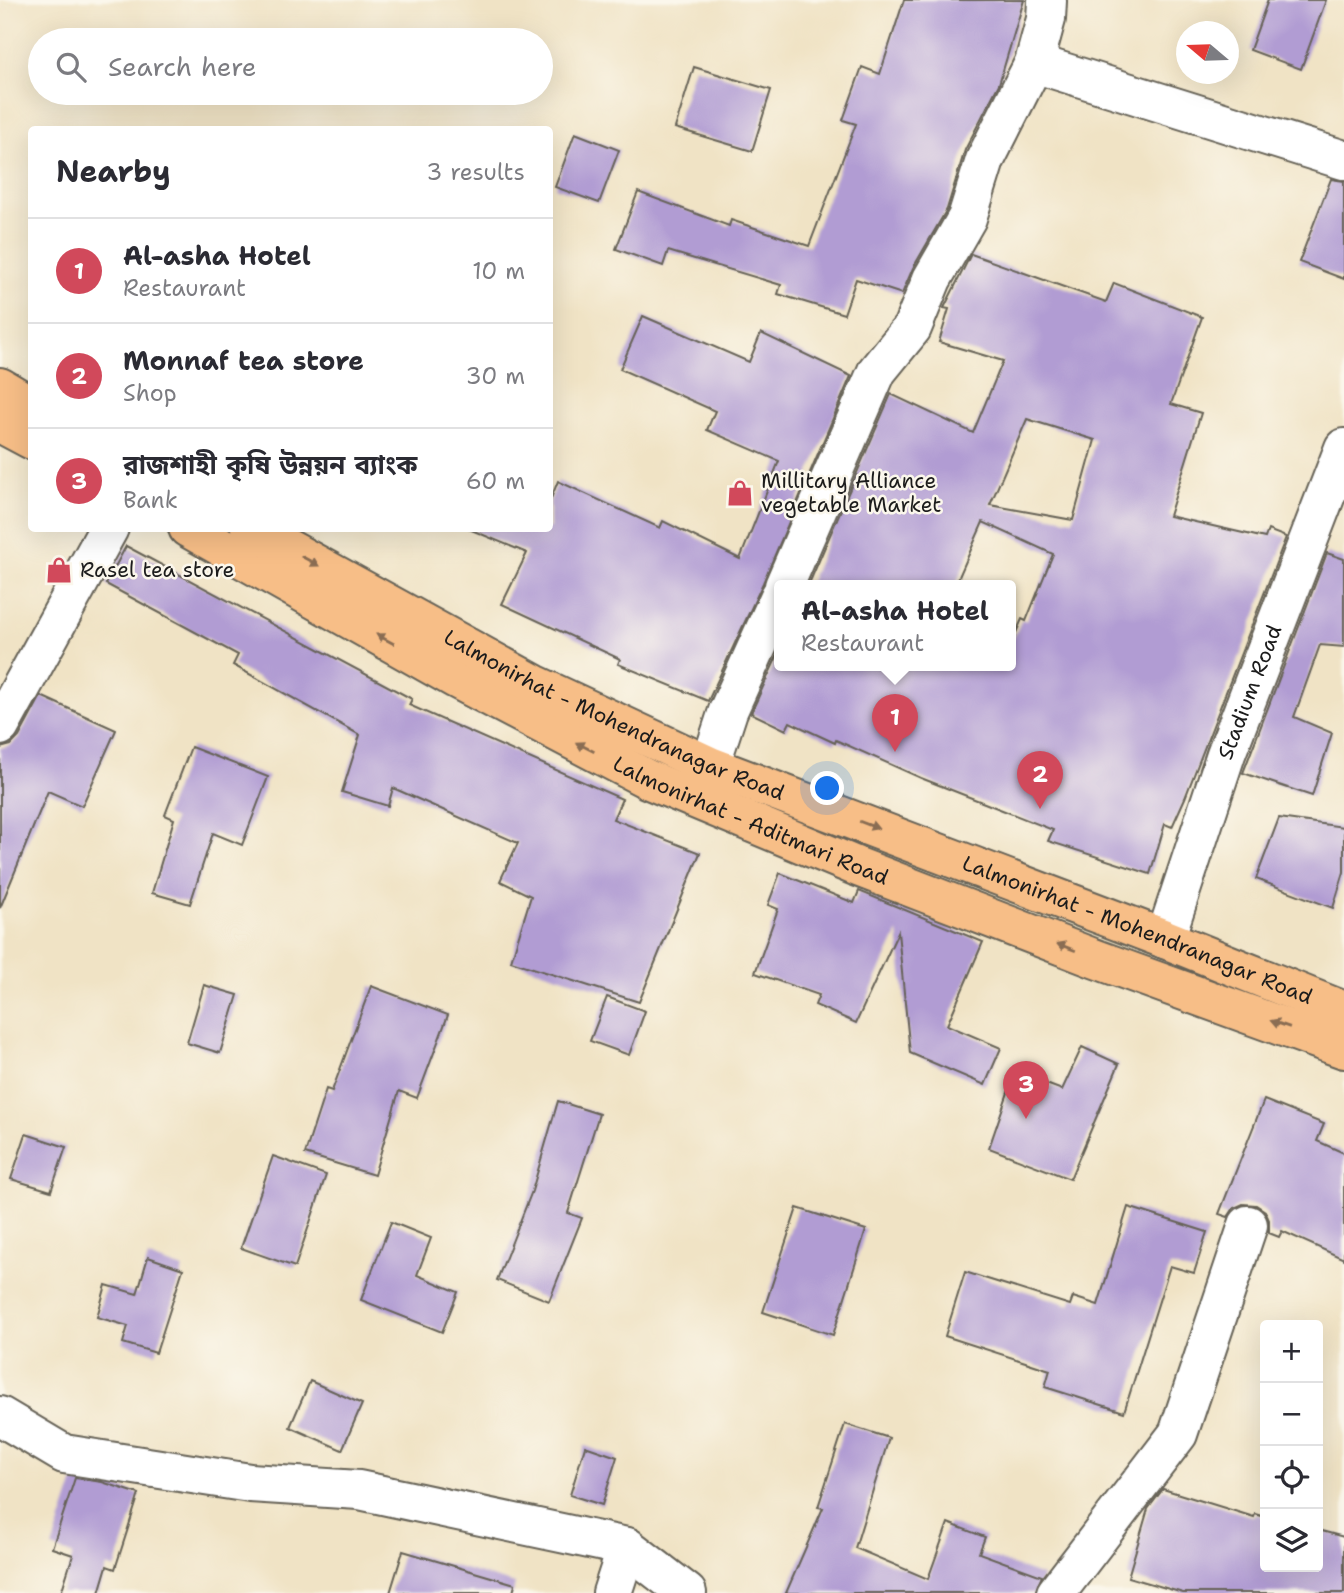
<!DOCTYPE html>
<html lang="en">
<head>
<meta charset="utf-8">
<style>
	:root { --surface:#fff; --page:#f7f7f7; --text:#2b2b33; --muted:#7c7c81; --line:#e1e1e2; --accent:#d1495b }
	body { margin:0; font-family:"Shantell Sans","Noto Sans Bengali",sans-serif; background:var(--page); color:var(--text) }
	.controls { position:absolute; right:21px; bottom:21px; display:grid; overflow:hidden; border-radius:7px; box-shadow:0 7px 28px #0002 }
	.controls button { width:63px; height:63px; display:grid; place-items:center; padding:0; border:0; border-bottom:2px solid var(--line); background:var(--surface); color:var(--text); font:35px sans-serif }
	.compass { position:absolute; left:1176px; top:21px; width:63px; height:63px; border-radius:50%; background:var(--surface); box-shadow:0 7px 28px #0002; rotate:289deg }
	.you { position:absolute; left:828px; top:789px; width:24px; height:24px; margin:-18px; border:5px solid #fff; border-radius:50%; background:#1a73e8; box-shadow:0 0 0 10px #1a73e833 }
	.badge { display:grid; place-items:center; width:46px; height:46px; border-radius:50%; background:var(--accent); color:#fff; font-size:23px; font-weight:700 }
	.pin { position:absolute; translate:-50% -58px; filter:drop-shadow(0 2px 4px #0008) }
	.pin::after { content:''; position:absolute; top:37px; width:24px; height:21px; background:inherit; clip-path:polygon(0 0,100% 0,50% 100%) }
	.popup { position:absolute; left:774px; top:580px; width:242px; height:91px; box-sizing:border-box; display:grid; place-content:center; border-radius:7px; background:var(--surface); filter:drop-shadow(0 2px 5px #0005); font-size:23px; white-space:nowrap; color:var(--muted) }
	.popup b { font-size:26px; color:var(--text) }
	.popup::after { content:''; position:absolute; left:50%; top:100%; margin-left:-14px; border:14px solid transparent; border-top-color:var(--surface) }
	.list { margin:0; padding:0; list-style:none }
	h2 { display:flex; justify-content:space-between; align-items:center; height:91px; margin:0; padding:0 28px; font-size:30px }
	h2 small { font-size:23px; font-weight:400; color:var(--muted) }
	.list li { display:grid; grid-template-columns:46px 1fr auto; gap:21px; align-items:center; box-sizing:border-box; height:105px; padding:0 28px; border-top:2px solid var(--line) }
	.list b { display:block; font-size:26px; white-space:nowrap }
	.list p { margin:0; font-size:23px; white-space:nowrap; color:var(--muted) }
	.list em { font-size:23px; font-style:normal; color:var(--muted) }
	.icon { flex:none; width:38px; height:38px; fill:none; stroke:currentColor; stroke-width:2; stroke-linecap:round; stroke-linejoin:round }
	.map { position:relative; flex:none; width:1344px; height:1593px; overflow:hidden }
	.search { position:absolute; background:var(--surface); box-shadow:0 7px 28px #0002; left:28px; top:28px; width:525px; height:77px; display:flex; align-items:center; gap:18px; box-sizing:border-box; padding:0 24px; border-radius:38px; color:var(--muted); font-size:26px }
	.panel { position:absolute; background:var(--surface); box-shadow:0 7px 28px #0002; left:28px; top:126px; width:525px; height:406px; border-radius:7px }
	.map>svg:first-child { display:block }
	.building { fill:#b19cd3; fill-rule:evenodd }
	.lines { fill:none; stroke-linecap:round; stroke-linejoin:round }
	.minor-casing { stroke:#666257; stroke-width:42 }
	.highway-casing { stroke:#666257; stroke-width:42 }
	.minor { stroke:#fff; stroke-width:38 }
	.highway { stroke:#f7be87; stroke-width:38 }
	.oneway { fill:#8a6d52 }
	.labels { text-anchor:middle; stroke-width:5; stroke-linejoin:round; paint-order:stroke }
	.poi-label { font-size:21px; fill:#1c1c1c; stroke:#fbf7ec; text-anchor:start }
	.street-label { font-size:21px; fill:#1c1c1c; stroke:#fbf7ec }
</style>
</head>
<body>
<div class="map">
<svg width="1344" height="1593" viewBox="0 0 1344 1593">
	<rect width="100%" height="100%" fill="#fbf7ec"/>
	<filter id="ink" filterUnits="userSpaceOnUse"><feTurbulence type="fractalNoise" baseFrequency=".0143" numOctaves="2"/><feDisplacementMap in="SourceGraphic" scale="14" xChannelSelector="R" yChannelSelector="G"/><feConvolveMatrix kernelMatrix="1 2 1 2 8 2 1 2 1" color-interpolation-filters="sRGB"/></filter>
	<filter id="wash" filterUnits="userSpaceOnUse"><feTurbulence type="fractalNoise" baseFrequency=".00686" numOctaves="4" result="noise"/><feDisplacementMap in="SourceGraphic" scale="28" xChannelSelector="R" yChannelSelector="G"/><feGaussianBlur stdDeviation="1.57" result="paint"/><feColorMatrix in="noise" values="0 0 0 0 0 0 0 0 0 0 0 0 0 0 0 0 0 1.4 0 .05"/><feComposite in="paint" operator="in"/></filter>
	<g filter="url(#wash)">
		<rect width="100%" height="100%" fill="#f0e3c5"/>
		<g id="blocks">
			<g class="building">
				<polygon points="904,0 1024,0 999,84 965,150 947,209 913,268 902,294 856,279 844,314 778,294 781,285 668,251 663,266 616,249 638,192 729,226 731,220 809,246 856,124 843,120 862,67 880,74"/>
				<polygon points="1268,0 1326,0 1301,69 1250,50"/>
				<polygon points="694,67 771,90 752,151 675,128"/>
				<polygon points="575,133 619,150 599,203 555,187"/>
				<polygon points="1331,179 1344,181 1344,279 1299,262"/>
				<path d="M971,254L1106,302L1114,283L1202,317L1171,404L1201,413L1169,516L1265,538L1268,530L1286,537L1185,798L1172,827L1165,824L1150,874L1048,841L1053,830L921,778L836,740L835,743L790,722L786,730L751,713L780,650V666H1011V644L1022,619L1026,621L1053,554L983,522L955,586H808L891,394L973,433L1003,361L939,342L949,309L944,308ZM1027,419L1095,440L1073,520L990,505Z"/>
				<polygon points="643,316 749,362 761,333 851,376 763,583 708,701 618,664 620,659 502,604 527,553 469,529 550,528 550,501 558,481 660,528 663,521 740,559 779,461 707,430 715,411 620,369"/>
				<polygon points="126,546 412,699 409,705 622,799 613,819 700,853 639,1002 511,961 531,896 500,881 518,843 393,788 388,806 342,792 360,735 233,665 238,655 106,584"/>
				<polygon points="1327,553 1344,559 1344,647 1320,645 1294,717 1332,733 1312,796 1243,773"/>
				<polygon points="41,696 116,730 82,806 48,791 0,908 0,748 11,745 19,737"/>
				<polygon points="191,747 268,777 242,845 213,833 190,904 152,893 174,819 165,815"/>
				<polygon points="1279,818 1344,827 1344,872 1333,908 1256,879"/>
				<polygon points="780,873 854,903 859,891 983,942 947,1025 1001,1048 985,1085 910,1053 898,932 856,1023 815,1005 819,995 755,973 778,909 768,905"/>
				<polygon points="204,985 238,995 220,1053 187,1043"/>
				<polygon points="371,986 448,1015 417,1098 399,1091 374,1175 305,1154 326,1089 332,1091"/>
				<polygon points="607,997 645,1011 629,1055 590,1041"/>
				<polygon points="1082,1047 1119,1064 1070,1179 989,1148 1015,1072 1062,1090"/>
				<polygon points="1264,1100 1324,1124 1317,1141 1344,1153 1344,1259 1282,1231 1279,1237 1269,1233 1269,1220 1265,1211 1256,1205 1243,1204 1234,1208 1228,1217 1219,1214"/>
				<polygon points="558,1101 599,1114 568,1213 582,1218 549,1301 497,1280 532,1191"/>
				<polygon points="26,1134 66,1147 51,1191 11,1179"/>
				<polygon points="273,1156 326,1175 295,1267 241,1248"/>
				<polygon points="1128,1207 1207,1232 1194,1273 1170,1266 1124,1412 1045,1387 1050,1370 945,1336 965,1272 1070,1305 1073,1297 1098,1305"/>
				<polygon points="797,1208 866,1230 833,1335 763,1312"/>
				<polygon points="391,1222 431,1238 417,1275 458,1292 442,1332 361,1300"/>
				<polygon points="148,1257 183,1269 156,1353 123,1343 128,1326 97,1317 106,1285 137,1294"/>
				<polygon points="310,1381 362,1404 342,1450 290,1427"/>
				<polygon points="845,1424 889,1438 855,1548 928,1579 948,1523 985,1537 979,1553 1042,1576 1035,1593 786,1593 823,1508 818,1507"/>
				<polygon points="585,1446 617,1457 602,1505 570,1495"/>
				<polygon points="75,1478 102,1482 139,1494 115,1569 107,1566 99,1593 61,1593 73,1555 52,1548"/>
				<polygon points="1163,1489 1254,1517 1255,1514 1265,1517 1265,1567 1318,1567 1318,1530 1344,1537 1344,1593 1183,1593 1128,1577 1148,1509"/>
				<polygon points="403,1551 515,1584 513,1593 390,1593"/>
			</g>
		</g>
	</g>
	<g filter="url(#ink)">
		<use href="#blocks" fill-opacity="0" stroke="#666257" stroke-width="2"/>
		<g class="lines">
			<g class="minor-casing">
				<g id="minor">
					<polyline points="1034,63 1344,160"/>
					<polyline points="784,586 877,371 912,328 932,279 967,218 985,160 1034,63 1046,19 1047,1"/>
					<polyline points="0,726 109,528"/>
					<polyline points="710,766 728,711 780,596"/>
					<path id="s1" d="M1165,939L1226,754L1344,448"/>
					<polyline points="0,1416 64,1454 250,1483 359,1490 627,1547 687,1593"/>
					<polyline points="612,1593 627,1547"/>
					<polyline points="1056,1593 1178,1434 1248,1225"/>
				</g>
			</g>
			<g class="highway-casing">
				<g id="highway">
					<polyline points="0,387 32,406"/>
					<polyline points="0,423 32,440"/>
					<path id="s2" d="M188,528L456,679L647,779L858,867L1096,959L1344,1049"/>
					<path id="s3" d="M250,528L534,684L710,766L1165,939L1344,1011"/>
				</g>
			</g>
			<use href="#minor" class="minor"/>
			<use href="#highway" class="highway"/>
		</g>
		<defs><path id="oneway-solid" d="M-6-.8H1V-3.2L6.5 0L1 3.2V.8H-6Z" transform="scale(1.75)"/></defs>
		<g class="oneway">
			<use href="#oneway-solid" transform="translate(310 561) rotate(29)"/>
			<use href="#oneway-solid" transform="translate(385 639) rotate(-151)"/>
			<use href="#oneway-solid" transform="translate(585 747) rotate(-153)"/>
			<use href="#oneway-solid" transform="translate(869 825) rotate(21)"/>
			<use href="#oneway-solid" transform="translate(1066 947) rotate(-159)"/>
			<use href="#oneway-solid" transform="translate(1280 1024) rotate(-161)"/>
		</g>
	</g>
	<defs>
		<g id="shop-bare" transform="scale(2.1)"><path d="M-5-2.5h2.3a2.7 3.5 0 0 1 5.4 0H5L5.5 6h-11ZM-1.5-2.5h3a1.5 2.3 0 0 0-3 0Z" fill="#d1495b" stroke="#fbf7ec" stroke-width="2.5" paint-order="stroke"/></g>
	</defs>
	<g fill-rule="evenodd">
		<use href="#shop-bare" x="740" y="493"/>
		<use href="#shop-bare" x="59" y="570"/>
	</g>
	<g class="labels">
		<g class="poi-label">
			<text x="761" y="488">Millitary Alliance<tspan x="761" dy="24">vegetable Market</tspan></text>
			<text x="80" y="577">Rasel tea store</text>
		</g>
		<g class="street-label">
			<text dy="7" stroke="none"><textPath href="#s1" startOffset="261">Stadium Road</textPath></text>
			<text dy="7" stroke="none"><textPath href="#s3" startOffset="410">Lalmonirhat - Mohendranagar Road</textPath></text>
			<text dy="7" stroke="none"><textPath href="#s2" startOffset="635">Lalmonirhat - Aditmari Road</textPath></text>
			<text dy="7" stroke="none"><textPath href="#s3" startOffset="976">Lalmonirhat - Mohendranagar Road</textPath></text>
		</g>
	</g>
</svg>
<div class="controls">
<button>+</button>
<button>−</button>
<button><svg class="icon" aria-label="locate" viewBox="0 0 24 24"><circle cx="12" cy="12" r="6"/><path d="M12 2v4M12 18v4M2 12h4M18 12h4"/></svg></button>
<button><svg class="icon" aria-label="layers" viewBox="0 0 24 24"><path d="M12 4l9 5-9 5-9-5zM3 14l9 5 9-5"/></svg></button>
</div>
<svg class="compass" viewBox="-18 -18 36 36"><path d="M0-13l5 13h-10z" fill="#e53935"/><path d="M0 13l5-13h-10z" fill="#7c7c81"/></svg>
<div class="you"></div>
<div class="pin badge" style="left:895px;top:752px">1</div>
<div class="popup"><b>Al-asha Hotel</b>Restaurant</div>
<div class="pin badge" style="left:1040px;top:809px">2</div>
<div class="pin badge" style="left:1026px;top:1119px">3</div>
<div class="search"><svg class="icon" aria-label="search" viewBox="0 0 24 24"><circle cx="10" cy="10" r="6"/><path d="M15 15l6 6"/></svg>Search here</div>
<section class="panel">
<h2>Nearby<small>3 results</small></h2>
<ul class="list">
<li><span class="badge">1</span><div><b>Al-asha Hotel</b><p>Restaurant</p></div><em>10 m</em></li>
<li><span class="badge">2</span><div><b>Monnaf tea store</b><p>Shop</p></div><em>30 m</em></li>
<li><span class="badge">3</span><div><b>রাজশাহী কৃষি উন্নয়ন ব্যাংক</b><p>Bank</p></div><em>60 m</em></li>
</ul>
</section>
</div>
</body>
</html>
